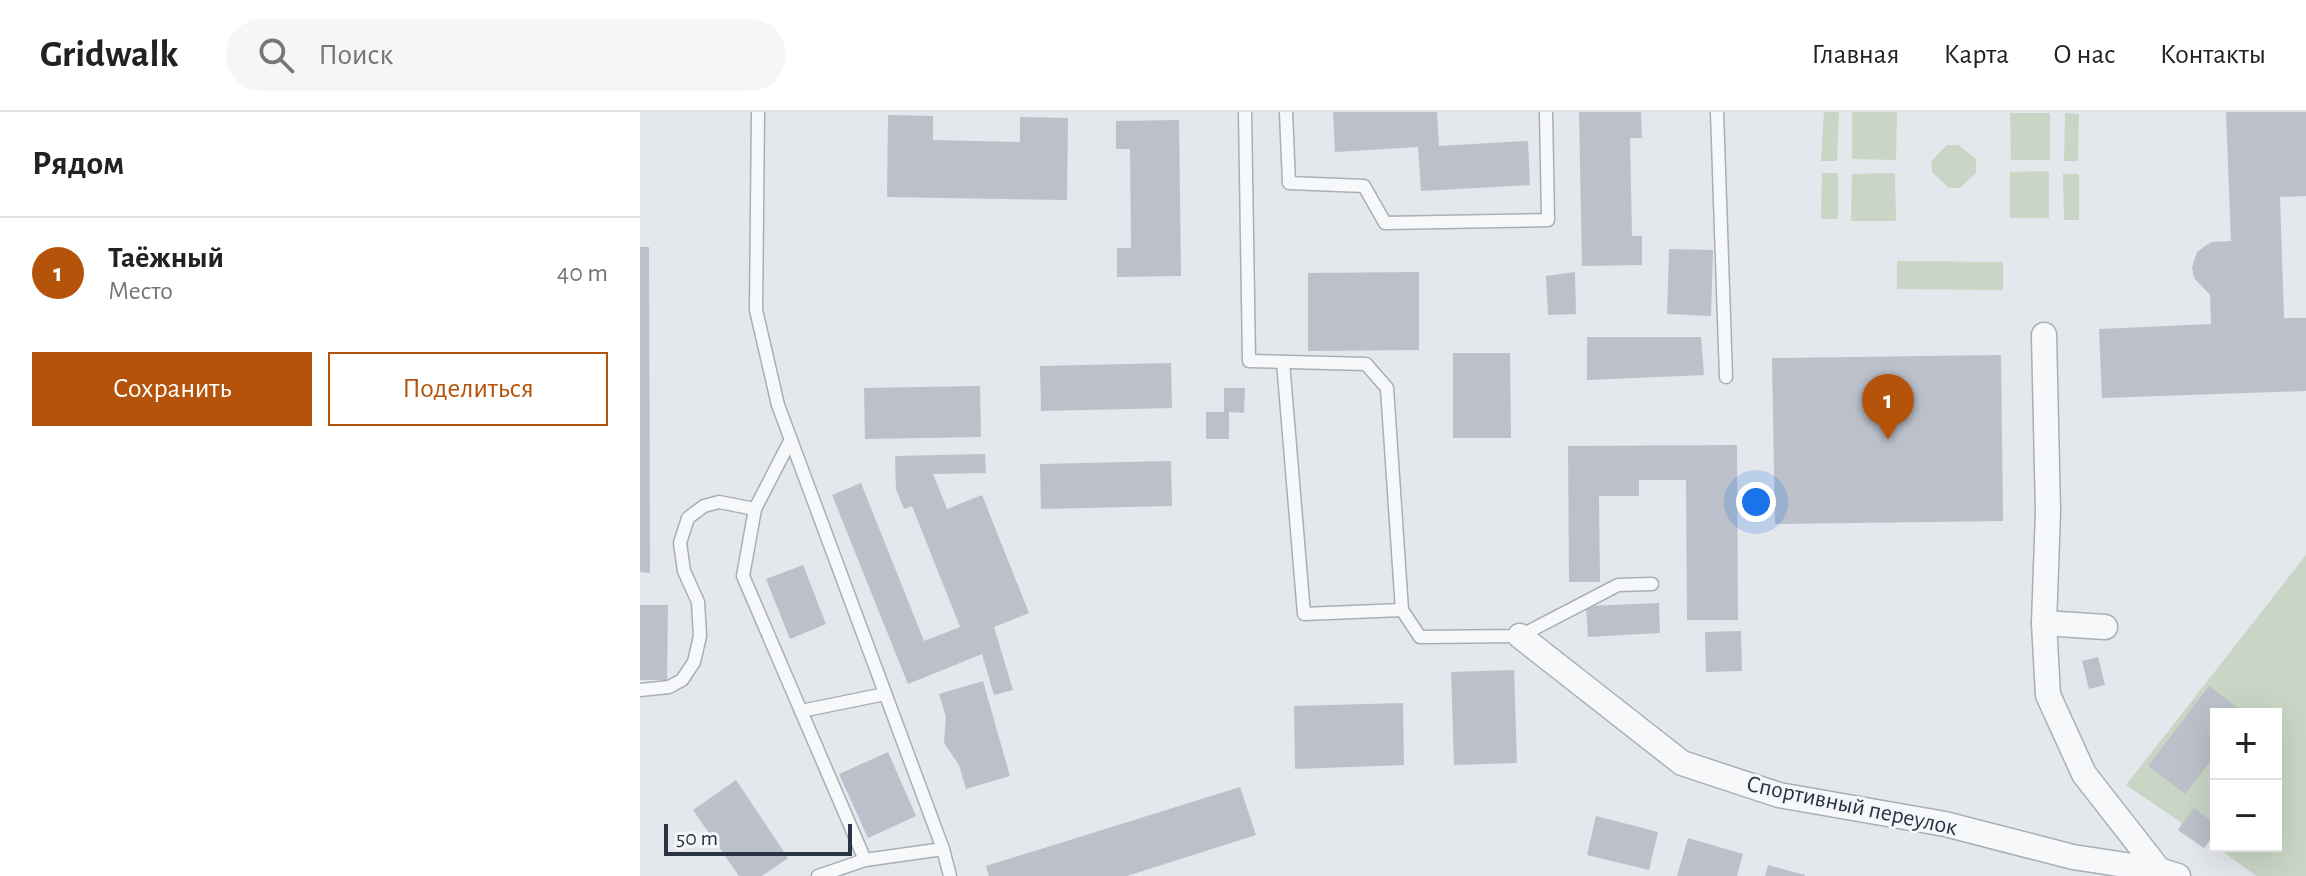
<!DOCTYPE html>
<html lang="ru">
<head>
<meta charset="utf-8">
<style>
	:root { --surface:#fff; --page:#f6f6f6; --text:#222; --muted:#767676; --line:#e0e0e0; --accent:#b45309 }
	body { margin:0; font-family:"Alegreya Sans",sans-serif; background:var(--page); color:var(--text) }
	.controls { position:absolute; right:24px; bottom:24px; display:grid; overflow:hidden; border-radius:0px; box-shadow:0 8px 32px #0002 }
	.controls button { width:72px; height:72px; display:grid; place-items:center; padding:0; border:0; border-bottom:2px solid var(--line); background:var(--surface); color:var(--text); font:40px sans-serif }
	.scale { position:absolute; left:24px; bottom:20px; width:188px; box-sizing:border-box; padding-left:8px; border:4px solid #2b3445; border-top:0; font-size:22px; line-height:28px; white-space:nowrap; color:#2b3445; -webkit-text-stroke:6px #f4f6f9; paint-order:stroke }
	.you { position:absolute; left:1116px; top:390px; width:28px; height:28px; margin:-20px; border:6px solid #fff; border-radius:50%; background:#1a73e8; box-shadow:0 0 0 12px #1a73e833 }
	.badge { display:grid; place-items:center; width:52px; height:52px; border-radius:50%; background:var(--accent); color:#fff; font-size:26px; font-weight:700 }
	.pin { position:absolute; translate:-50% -66px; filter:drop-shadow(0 2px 4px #0008) }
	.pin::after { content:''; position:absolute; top:42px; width:28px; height:24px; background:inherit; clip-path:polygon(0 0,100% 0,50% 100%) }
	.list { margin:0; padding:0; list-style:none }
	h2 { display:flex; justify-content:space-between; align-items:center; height:104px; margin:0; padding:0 32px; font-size:34px }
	h2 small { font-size:26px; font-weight:400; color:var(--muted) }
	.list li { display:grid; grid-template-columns:52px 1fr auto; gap:24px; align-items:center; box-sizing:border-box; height:112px; padding:0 32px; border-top:2px solid var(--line) }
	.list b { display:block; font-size:30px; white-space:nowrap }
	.list p { margin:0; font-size:26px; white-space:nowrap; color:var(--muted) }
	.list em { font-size:26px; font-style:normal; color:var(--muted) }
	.actions { display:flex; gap:16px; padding:24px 32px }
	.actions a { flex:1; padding:18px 0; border:2px solid var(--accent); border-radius:0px; text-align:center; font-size:28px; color:var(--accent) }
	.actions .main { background:var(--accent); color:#fff }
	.icon { flex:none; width:44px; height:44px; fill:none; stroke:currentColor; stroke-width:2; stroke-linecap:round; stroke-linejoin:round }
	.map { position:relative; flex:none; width:1666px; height:764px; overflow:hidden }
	header { display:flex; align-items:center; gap:48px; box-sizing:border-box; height:112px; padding:0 40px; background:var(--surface); border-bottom:2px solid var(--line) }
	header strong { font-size:38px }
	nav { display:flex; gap:44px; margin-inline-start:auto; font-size:28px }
	.search { width:560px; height:72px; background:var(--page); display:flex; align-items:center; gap:20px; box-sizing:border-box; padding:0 28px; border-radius:44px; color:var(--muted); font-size:30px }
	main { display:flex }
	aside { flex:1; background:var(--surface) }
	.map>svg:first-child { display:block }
	.green { fill:#c9d6c5; fill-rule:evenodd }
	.building { fill:#bbc0ca }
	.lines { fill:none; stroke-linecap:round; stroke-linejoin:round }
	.service-casing { stroke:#a9aeb7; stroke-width:15 }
	.minor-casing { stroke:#a9aeb7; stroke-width:27 }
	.service { stroke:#f7f8fa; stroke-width:12 }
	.minor { stroke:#f7f8fa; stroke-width:24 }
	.labels { text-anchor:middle; stroke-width:6; stroke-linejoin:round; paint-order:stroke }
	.street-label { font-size:24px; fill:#2b3445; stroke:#f4f6f9 }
</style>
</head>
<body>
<header>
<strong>Gridwalk</strong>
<div class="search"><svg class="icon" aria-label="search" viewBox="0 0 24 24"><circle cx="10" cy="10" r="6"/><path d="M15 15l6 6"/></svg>Поиск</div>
<nav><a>Главная</a><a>Карта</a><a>О нас</a><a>Контакты</a></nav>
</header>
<main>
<aside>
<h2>Рядом<small></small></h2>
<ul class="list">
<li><span class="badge">1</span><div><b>Таёжный</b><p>Место</p></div><em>40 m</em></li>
</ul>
<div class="actions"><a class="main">Сохранить</a><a>Поделиться</a></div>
</aside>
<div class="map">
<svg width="1666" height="764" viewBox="0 0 1666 764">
	<rect width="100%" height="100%" fill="#e4e7ec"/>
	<g class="green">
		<polygon points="1184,0 1199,0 1197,49 1181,49"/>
		<polygon points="1212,0 1257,0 1256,48 1212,47"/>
		<polygon points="1370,1 1410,1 1410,48 1371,48"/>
		<polygon points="1425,1 1439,2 1438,49 1424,49"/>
		<polygon points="1307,33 1318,33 1336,47 1336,61 1320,76 1309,76 1292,60 1291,50"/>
		<polygon points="1409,59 1409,106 1370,106 1370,60"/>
		<polygon points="1182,61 1198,61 1198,107 1181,107"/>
		<polygon points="1255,61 1256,109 1211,109 1212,62"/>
		<polygon points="1423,62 1439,62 1439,108 1424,108"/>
		<polygon points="1257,149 1363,150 1363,178 1257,177"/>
		<path d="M1666,443V764H1616L1569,729L1564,736L1538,718L1542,711L1486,673ZM1576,602H1636V734H1576Z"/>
	</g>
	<g class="building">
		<polygon points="693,0 797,0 799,34 888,29 890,73 781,79 778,35 695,40"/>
		<polygon points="939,0 1001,0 1002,26 990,26 992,124 1002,124 1002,153 942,154"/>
		<polygon points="1586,0 1666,0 1666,84 1640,85 1644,206 1666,206 1666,279 1462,286 1459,217 1571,212 1570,183 1554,166 1552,155 1557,140 1565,134 1572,130 1591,129"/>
		<polygon points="248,3 293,4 293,28 380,30 380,5 428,6 427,88 247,85"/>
		<polygon points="539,8 541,164 477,165 477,136 491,136 490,37 476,37 476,9"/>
		<polygon points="0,135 9,135 10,461 0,460"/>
		<polygon points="1029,137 1073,138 1071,204 1027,202"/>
		<polygon points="779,160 779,238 668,239 668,161"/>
		<polygon points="935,160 936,202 908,203 906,164"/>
		<polygon points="947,225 1061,225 1064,263 947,268"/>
		<polygon points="813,241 870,241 871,326 813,326"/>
		<polygon points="1361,243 1363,409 1135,412 1132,246"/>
		<polygon points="531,251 532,296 401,299 400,254"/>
		<polygon points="340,274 341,325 225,327 224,276"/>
		<polygon points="584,276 605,276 604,301 589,300 589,327 566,327 566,300 584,300"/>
		<polygon points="1097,333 1098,508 1047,508 1046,368 999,368 999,384 959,384 960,470 929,470 928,334"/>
		<polygon points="345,342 346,361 293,362 307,397 342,383 389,501 354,515 373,578 354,583 342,542 268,572 192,383 221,371 284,529 320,515 272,394 264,397 256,377 255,344"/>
		<polygon points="531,349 532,394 401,397 400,352"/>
		<polygon points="163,453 186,512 150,527 126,467"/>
		<polygon points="1019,491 1020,521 948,525 946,494"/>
		<polygon points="0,493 28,493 27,568 0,568"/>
		<polygon points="1101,519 1102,559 1066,560 1065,520"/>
		<polygon points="1458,545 1465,573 1449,577 1442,549"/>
		<polygon points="874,558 877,651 814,653 811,560"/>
		<polygon points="343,569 370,664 326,677 319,653 304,631 306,605 299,582"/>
		<polygon points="1569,574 1606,602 1576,602 1576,642 1545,682 1508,654"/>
		<polygon points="763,591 764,653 655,657 654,594"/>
		<polygon points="248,640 276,704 228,726 199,662"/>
		<polygon points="96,668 148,746 122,764 99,764 53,698"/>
		<polygon points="600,675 616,723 487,764 349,764 346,754"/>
		<polygon points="1554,696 1576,712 1576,719 1564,736 1538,718"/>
		<polygon points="956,704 1018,720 1009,758 947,743"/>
		<polygon points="1048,726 1103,742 1097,764 1037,764"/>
		<polygon points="1128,753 1165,763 1165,764 1125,764"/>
	</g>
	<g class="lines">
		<g class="service-casing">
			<g id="service">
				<polyline points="118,0 116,198 138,293 303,737"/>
				<polyline points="605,0 609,249 726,252 747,276 762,498 780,525 880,524 978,473 1012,472"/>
				<polyline points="646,0 649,71 724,74 745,111 908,108 906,0"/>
				<polyline points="1077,0 1086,265"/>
				<polyline points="643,250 664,502 762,498"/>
				<polyline points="150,329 115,397 103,464 225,748 303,737 310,764"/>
				<polyline points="0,578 29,575 42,568 54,550 60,524 58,490 44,459 40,431 48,406 64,394 79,390 115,397"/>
				<polyline points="161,599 245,582"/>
				<polyline points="178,764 225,748"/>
			</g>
		</g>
		<g class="minor-casing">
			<g id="minor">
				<polyline points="1404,223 1408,400 1404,511 1408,583 1444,662 1519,758"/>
				<polyline points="1404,511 1465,515"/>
				<polyline points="880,524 1042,651 1139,683 1305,712 1433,745 1519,758 1538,764"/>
			</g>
		</g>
		<use href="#service" class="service"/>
		<use href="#minor" class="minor"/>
	</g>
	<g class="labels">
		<g class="street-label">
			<text transform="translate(1212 693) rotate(12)" y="8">Спортивный переулок</text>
		</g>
	</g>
</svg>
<div class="controls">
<button>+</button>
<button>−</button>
</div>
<div class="scale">50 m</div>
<div class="you"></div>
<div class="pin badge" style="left:1248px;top:328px">1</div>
</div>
</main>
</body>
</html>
